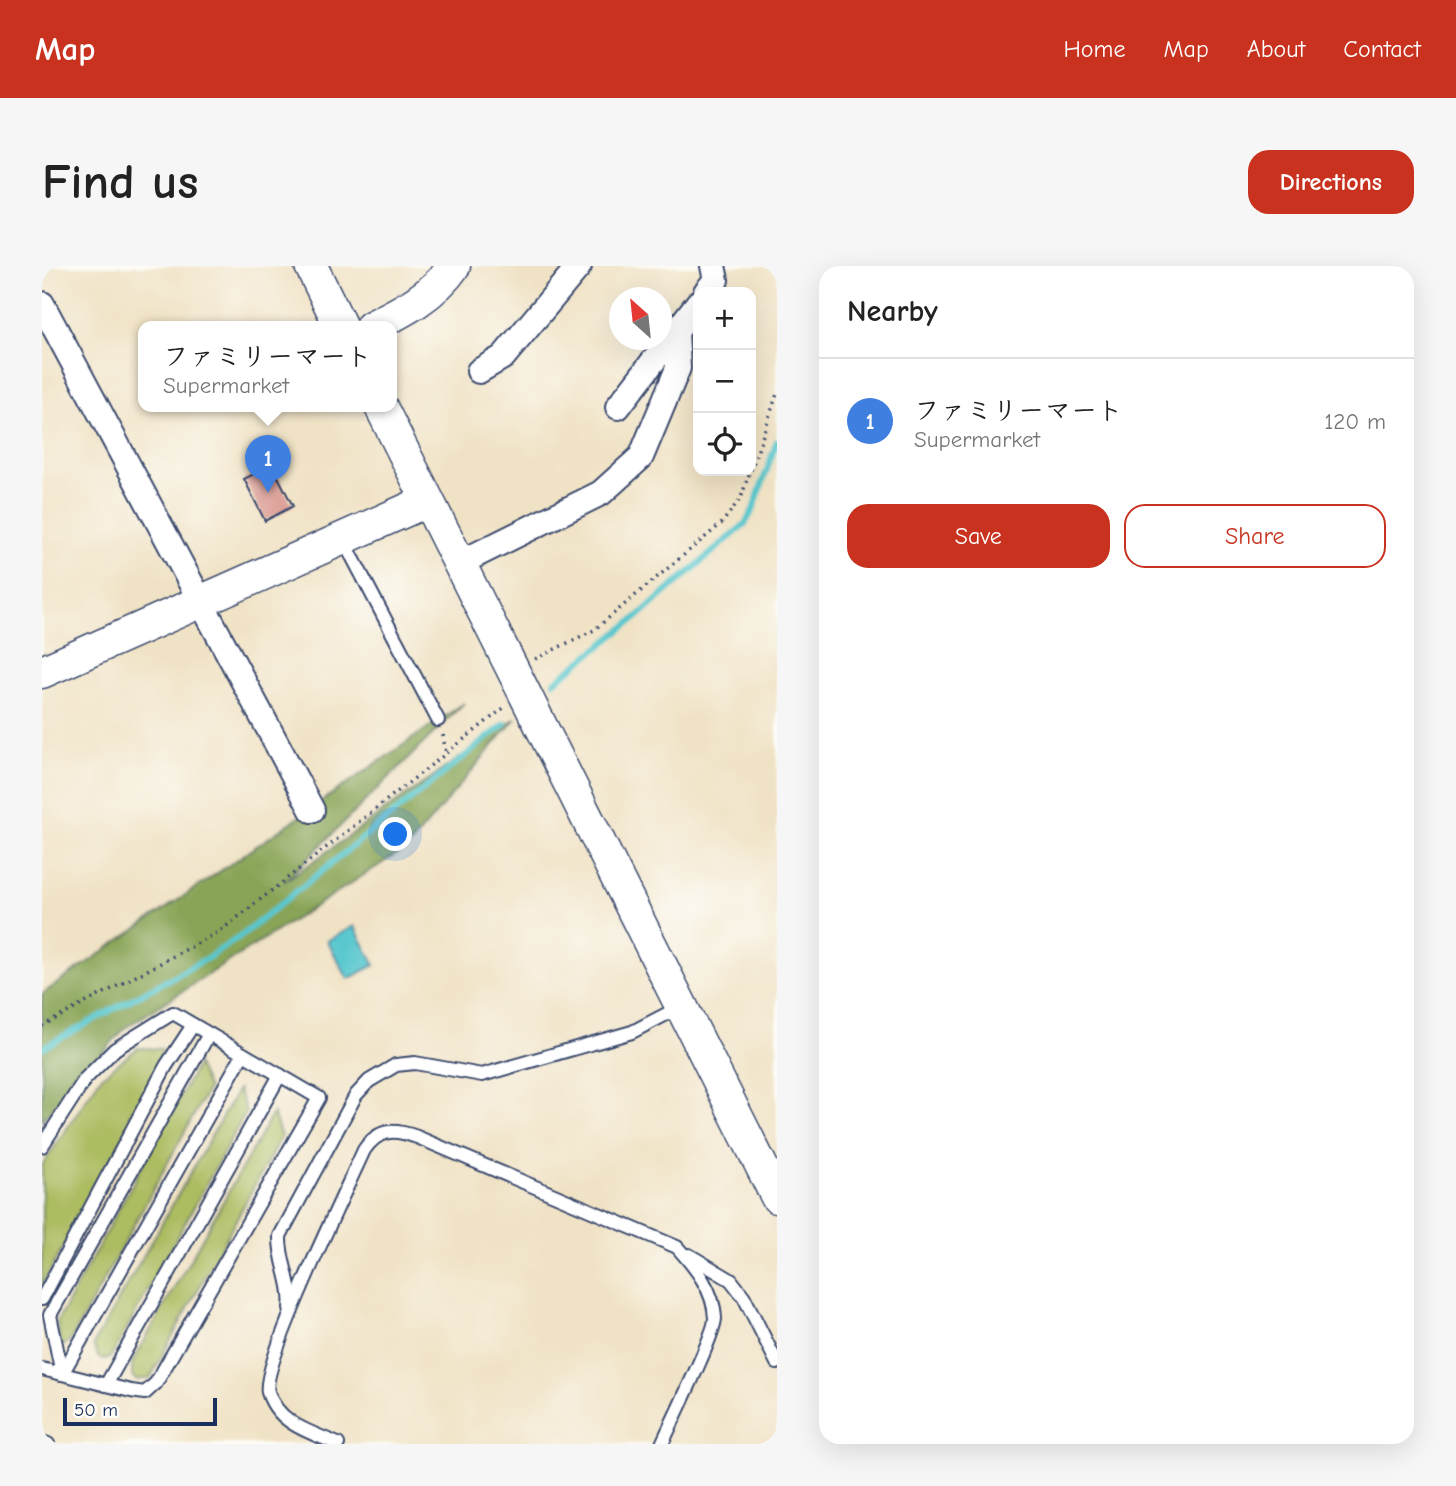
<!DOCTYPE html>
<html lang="en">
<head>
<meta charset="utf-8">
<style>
	:root { --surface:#fff; --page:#f6f6f6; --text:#222; --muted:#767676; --line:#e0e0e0; --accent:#c8321e }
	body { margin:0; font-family:"Comic Neue","Klee One",sans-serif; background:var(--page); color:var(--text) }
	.controls { position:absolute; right:21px; top:21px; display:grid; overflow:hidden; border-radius:14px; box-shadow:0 7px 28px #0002 }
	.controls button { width:63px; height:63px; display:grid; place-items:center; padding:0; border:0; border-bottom:2px solid var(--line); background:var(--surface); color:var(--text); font:35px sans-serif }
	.compass { position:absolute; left:567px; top:21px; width:63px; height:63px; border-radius:50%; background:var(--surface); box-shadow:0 7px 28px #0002; rotate:333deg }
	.scale { position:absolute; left:21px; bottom:18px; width:154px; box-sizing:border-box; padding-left:7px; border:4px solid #1b2f5e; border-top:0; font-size:19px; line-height:24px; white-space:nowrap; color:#1b2f5e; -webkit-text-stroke:5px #fdfcf7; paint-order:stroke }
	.you { position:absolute; left:354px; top:569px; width:24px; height:24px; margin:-18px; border:5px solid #fff; border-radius:50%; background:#1a73e8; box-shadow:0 0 0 10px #1a73e833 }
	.badge { display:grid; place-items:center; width:46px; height:46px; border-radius:50%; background:var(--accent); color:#fff; font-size:23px; font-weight:700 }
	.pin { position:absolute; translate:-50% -58px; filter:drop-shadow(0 2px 4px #0008) }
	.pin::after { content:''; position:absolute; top:37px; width:24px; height:21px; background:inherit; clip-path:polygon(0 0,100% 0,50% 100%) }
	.popup { position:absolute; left:96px; top:55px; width:259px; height:91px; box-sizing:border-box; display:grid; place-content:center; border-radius:14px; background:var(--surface); filter:drop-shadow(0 2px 5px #0005); font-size:23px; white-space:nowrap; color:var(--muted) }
	.popup b { font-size:26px; color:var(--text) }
	.popup::after { content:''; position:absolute; left:50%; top:100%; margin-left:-14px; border:14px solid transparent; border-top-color:var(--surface) }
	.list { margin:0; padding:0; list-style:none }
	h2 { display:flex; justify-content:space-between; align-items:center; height:91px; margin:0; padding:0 28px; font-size:30px }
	h2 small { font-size:23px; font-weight:400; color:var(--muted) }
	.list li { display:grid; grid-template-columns:46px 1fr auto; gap:21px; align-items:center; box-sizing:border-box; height:126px; padding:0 28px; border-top:2px solid var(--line) }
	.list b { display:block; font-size:26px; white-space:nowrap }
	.list p { margin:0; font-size:23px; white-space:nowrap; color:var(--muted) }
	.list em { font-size:23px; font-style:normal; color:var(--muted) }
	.actions { display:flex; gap:14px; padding:21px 28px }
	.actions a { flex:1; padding:16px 0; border:2px solid var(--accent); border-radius:21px; text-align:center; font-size:24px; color:var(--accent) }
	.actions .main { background:var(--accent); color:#fff }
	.icon { flex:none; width:38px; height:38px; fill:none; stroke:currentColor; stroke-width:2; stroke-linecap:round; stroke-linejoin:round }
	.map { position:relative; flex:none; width:735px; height:1178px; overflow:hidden; border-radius:21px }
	header { display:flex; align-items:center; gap:42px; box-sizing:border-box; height:98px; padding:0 35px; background:var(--accent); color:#fff }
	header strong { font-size:33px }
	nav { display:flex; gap:38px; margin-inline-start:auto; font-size:24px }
	.intro { display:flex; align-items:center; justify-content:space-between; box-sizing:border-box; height:168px; padding:0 42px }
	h1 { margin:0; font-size:49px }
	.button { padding:18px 32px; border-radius:21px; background:var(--accent); color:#fff; font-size:24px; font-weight:700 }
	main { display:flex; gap:42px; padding:0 42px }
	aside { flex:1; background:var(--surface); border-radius:21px; box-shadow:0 7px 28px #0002 }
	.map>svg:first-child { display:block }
	.green { fill:#acbc60; stroke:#64765f; stroke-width:2 }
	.forest { fill:#89a456; stroke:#526a5a; stroke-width:2 }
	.water { fill:#59c7ce; stroke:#3a7b96; stroke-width:2 }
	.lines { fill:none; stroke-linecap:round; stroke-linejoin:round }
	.stream { stroke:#59c7ce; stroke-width:6 }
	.building { fill:#dc9e96 }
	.service-casing { stroke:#3b4a6d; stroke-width:16 }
	.minor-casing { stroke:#3b4a6d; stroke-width:28 }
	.tertiary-casing { stroke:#3b4a6d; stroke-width:35 }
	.path { stroke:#3b4a6d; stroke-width:3.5; stroke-dasharray:2 5; stroke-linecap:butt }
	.service { stroke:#fff; stroke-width:12 }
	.minor { stroke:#fff; stroke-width:24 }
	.tertiary { stroke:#fff; stroke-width:32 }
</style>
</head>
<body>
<header>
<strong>Map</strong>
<nav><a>Home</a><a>Map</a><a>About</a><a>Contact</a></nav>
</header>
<div class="intro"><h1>Find us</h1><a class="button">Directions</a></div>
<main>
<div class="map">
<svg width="735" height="1178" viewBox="0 0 735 1178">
	<rect width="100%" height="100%" fill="#fdfcf7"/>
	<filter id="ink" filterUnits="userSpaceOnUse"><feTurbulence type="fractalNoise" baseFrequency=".0143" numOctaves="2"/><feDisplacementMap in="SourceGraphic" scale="14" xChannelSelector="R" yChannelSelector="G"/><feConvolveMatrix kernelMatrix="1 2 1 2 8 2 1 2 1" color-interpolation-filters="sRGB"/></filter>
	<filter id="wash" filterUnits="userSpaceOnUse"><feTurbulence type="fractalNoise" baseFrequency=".00686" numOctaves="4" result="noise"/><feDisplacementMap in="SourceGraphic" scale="28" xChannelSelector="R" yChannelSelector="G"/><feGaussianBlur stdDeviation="1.57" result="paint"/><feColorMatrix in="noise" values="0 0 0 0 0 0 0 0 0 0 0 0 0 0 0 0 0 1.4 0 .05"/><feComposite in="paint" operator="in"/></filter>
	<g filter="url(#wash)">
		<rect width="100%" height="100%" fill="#f0e2c4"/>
		<g class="green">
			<polygon points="96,782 120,783 118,805 0,1019 0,900 59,811"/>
			<polygon points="155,799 166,823 29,1074 22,1079 18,1077 15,1056"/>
			<polygon points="196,823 204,846 71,1088 66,1093 57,1092 51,1079"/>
			<polygon points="231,847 239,871 108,1112 94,1114 90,1110 90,1097"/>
		</g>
		<polygon class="forest" points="422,437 242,616 474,452 367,580 83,762 0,854 0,728"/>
		<polygon class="water" points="312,660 333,699 306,713 285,675"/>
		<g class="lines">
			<g class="stream">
				<polyline points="512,416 593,353 703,258 711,244 735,175"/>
				<polyline points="0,782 169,690 200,669 463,458"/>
			</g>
		</g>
		<g id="blocks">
			<polygon class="building" points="230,199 251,240 223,255 202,213"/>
		</g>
	</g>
	<g filter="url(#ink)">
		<use href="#blocks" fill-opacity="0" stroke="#3b4a6d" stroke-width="2"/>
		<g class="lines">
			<g class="service-casing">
				<g id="service">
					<polyline points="301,273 396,454"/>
					<polyline points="0,880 43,813 73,783 131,747 277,832 114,1117 103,1127 89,1125 0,1103"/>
					<polyline points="647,989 689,1014 702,1031 735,1097"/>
					<polyline points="0,1033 124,800 151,759"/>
					<path d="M248,1042C251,1017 237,995 238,970L314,829L327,815L354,799L373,797L440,809L590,766L640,740"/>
					<polyline points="20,1108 8,1049 167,768"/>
					<polyline points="20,1108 201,788"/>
					<polyline points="64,1119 238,809"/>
					<polyline points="0,1176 6,1178"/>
					<path d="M296,1178C268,1166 236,1158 226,1126C218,1100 306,920 322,884C337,862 352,863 375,871L635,981C653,1001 672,1024 673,1052C674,1066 629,1158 620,1178"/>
				</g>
			</g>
			<g class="minor-casing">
				<g id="minor">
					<polyline points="664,26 674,14 671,0"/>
					<polyline points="0,38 270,544"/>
					<polyline points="437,105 461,91 537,0"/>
					<polyline points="576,141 656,37"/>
					<polyline points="418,297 559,227 599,191 636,102 634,66"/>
				</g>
			</g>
			<g class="tertiary-casing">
				<g id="tertiary">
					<polyline points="269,0 299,61"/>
					<path d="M329,61C361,45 391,30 412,0"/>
					<polyline points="339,141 735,931"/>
					<polyline points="0,406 385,235"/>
				</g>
			</g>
			<g class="path">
				<polyline points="709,204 735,128"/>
				<polyline points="493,393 552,364 679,258 699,232 708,205"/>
				<polyline points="401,469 404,488"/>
				<polyline points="0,760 177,666 463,441"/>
			</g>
			<use href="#service" class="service"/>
			<use href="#minor" class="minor"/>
			<use href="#tertiary" class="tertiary"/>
		</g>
	</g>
</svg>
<div class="controls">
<button>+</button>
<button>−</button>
<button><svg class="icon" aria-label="locate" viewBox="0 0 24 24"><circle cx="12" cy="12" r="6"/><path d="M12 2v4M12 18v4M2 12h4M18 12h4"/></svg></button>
</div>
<svg class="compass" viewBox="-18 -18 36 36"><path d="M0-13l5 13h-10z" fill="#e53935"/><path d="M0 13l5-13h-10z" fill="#767676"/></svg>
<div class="scale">50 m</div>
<div class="you"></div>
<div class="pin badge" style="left:226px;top:227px;background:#3f7fe0">1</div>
<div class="popup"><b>ファミリーマート</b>Supermarket</div>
</div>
<aside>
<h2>Nearby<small></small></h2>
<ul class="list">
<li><span class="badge" style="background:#3f7fe0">1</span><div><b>ファミリーマート</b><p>Supermarket</p></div><em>120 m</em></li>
</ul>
<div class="actions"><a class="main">Save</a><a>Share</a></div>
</aside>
</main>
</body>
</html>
